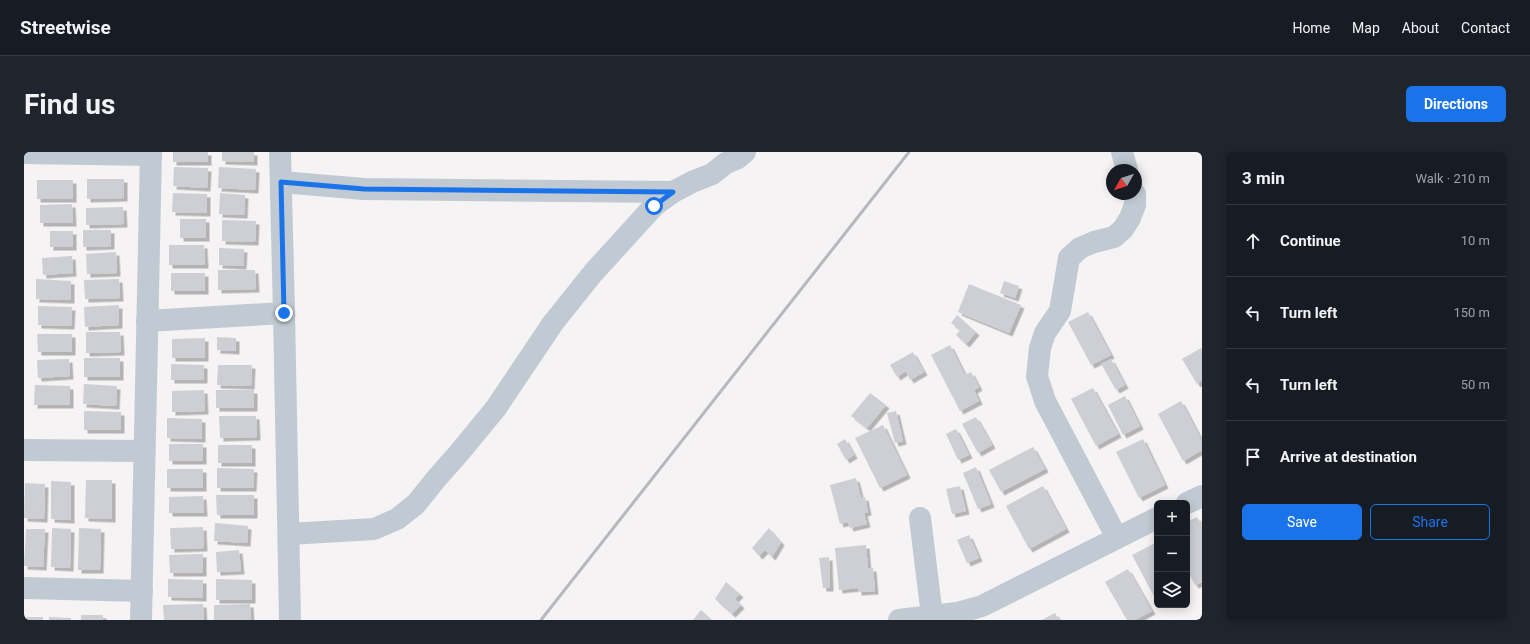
<!DOCTYPE html>
<html lang="en">
<head>
<meta charset="utf-8">
<style>
	:root { --surface:#171b24; --page:#20242c; --text:#f1f3f6; --muted:#9ea1a6; --line:#363941; --accent:#1a73e8 }
	body { margin:0; font-family:Roboto,sans-serif; background:var(--page); color:var(--text) }
	.controls { position:absolute; right:12px; bottom:12px; display:grid; overflow:hidden; border-radius:6px; box-shadow:0 2px 10px #0003 }
	.controls button { width:36px; height:36px; display:grid; place-items:center; padding:0; border:0; border-bottom:1px solid var(--line); background:var(--surface); color:var(--text); font:20px sans-serif }
	.compass { position:absolute; left:1082px; top:12px; width:36px; height:36px; border-radius:50%; background:var(--surface); box-shadow:0 2px 10px #0003; rotate:231deg }
	.stop { position:absolute; width:12px; height:12px; margin:-9px; border:3px solid #1a73e8; border-radius:50%; background:#fff }
	.stop.end { background:#1a73e8; border-color:#fff; box-shadow:0 1px 4px #0008 }
	.list { margin:0; padding:0; list-style:none }
	h2 { display:flex; justify-content:space-between; align-items:center; height:52px; margin:0; padding:0 16px; font-size:17px }
	h2 small { font-size:13px; font-weight:400; color:var(--muted) }
	.list li { display:grid; grid-template-columns:26px 1fr auto; gap:12px; align-items:center; box-sizing:border-box; height:72px; padding:0 16px; border-top:1px solid var(--line) }
	.list b { display:block; font-size:15px; white-space:nowrap }
	.list em { font-size:13px; font-style:normal; color:var(--muted) }
	.actions { display:flex; gap:8px; padding:12px 16px }
	.actions a { flex:1; padding:9px 0; border:1px solid var(--accent); border-radius:6px; text-align:center; font-size:14px; color:var(--accent) }
	.actions .main { background:var(--accent); color:#fff }
	.icon { flex:none; width:22px; height:22px; fill:none; stroke:currentColor; stroke-width:2; stroke-linecap:round; stroke-linejoin:round }
	.map { position:relative; flex:none; width:1178px; height:468px; overflow:hidden; border-radius:6px }
	header { display:flex; align-items:center; gap:24px; box-sizing:border-box; height:56px; padding:0 20px; background:var(--surface); border-bottom:1px solid var(--line) }
	header strong { font-size:19px }
	nav { display:flex; gap:22px; margin-inline-start:auto; font-size:14px }
	.intro { display:flex; align-items:center; justify-content:space-between; box-sizing:border-box; height:96px; padding:0 24px }
	h1 { margin:0; font-size:28px }
	.button { padding:10px 18px; border-radius:6px; background:var(--accent); color:#fff; font-size:14px; font-weight:700 }
	main { display:flex; gap:24px; padding:0 24px }
	aside { flex:1; background:var(--surface); border-radius:6px; box-shadow:0 2px 10px #0003 }
	.map>svg:first-child { display:block }
	.building { fill:#cdcfd5; filter:url(#shadow) }
	.lines { fill:none; stroke-linecap:round; stroke-linejoin:round }
	.minor { stroke:#c1cad2; stroke-width:22 }
	.rail { stroke:#b5b8bd; stroke-width:3 }
	.route { stroke:#1a73e8; stroke-width:5 }
</style>
</head>
<body>
<header>
<strong>Streetwise</strong>
<nav><a>Home</a><a>Map</a><a>About</a><a>Contact</a></nav>
</header>
<div class="intro"><h1>Find us</h1><a class="button">Directions</a></div>
<main>
<div class="map">
<svg width="1178" height="468" viewBox="0 0 1178 468">
	<defs>
		<filter id="shadow"><feDropShadow dx="3.5" dy="3.5" stdDeviation="0" flood-color="#0004"/></filter>
	</defs>
	<rect width="100%" height="100%" fill="#f5f3f3"/>
	<g class="building">
		<rect x="149" y="0" width="35" height="10"/>
		<polygon points="198,0 230,0 230,10 198,9"/>
		<polygon points="150,15 184,16 183,36 149,34"/>
		<polygon points="195,15 232,17 231,38 194,36"/>
		<polygon points="63,27 100,27 100,46 63,47"/>
		<rect x="13" y="28" width="36" height="19"/>
		<polygon points="149,41 183,42 183,61 148,60"/>
		<polygon points="196,41 221,43 220,63 195,62"/>
		<polygon points="48,52 49,71 16,71 16,53"/>
		<polygon points="99,55 100,72 62,73 62,56"/>
		<rect x="156" y="67" width="26" height="19"/>
		<polygon points="198,68 232,69 231,90 198,89"/>
		<polygon points="59,78 87,78 87,94 59,95"/>
		<rect x="26" y="79" width="23" height="16"/>
		<polygon points="145,93 180,93 181,113 145,113"/>
		<polygon points="195,96 220,97 219,114 195,113"/>
		<polygon points="92,100 93,121 63,122 62,102"/>
		<polygon points="48,104 49,121 19,123 18,106"/>
		<polygon points="194,118 231,118 232,137 194,138"/>
		<rect x="147" y="121" width="34" height="18"/>
		<polygon points="12,127 47,129 47,148 12,147"/>
		<polygon points="95,127 96,146 61,147 60,128"/>
		<polygon points="980,129 995,134 991,146 976,141"/>
		<polygon points="945,132 997,153 985,181 934,160"/>
		<polygon points="95,153 95,173 61,175 60,155"/>
		<polygon points="14,154 48,155 47,174 14,173"/>
		<polygon points="1064,160 1087,203 1067,213 1044,170"/>
		<polygon points="933,163 952,180 942,192 932,183 936,178 927,171"/>
		<polygon points="62,180 96,180 97,200 62,201"/>
		<polygon points="13,182 48,182 48,200 14,200"/>
		<polygon points="193,185 212,186 212,199 193,198"/>
		<polygon points="181,186 181,206 148,206 148,187"/>
		<polygon points="926,193 941,223 947,220 955,235 950,238 955,249 936,259 907,203"/>
		<polygon points="1177,196 1178,198 1178,228 1173,232 1158,207"/>
		<polygon points="889,200 900,220 886,228 882,219 873,225 866,213"/>
		<rect x="60" y="206" width="36" height="19"/>
		<polygon points="45,207 46,224 14,226 13,208"/>
		<polygon points="1087,207 1101,233 1092,238 1077,212"/>
		<polygon points="147,212 180,213 180,228 147,228"/>
		<polygon points="194,213 228,213 227,234 193,233"/>
		<polygon points="60,232 93,234 92,254 59,252"/>
		<polygon points="11,233 46,234 46,253 10,253"/>
		<polygon points="1069,236 1094,282 1072,294 1047,247"/>
		<polygon points="180,238 181,259 148,260 148,239"/>
		<rect x="192" y="238" width="38" height="18"/>
		<polygon points="846,241 862,253 843,276 827,264"/>
		<polygon points="1101,244 1116,274 1099,283 1084,253"/>
		<polygon points="1157,249 1178,289 1178,298 1159,309 1134,262"/>
		<polygon points="60,259 97,260 97,278 60,278"/>
		<polygon points="872,259 879,289 871,291 863,261"/>
		<polygon points="195,264 232,264 233,285 196,286"/>
		<polygon points="952,265 968,293 954,301 938,272"/>
		<polygon points="143,266 178,267 178,287 143,286"/>
		<polygon points="859,273 883,323 856,336 831,286"/>
		<polygon points="932,277 945,303 934,308 922,282"/>
		<polygon points="821,287 830,303 822,308 813,292"/>
		<polygon points="1119,287 1141,333 1115,346 1092,300"/>
		<rect x="145" y="292" width="34" height="17"/>
		<rect x="194" y="293" width="34" height="18"/>
		<polygon points="1009,295 1021,317 977,340 965,318"/>
		<polygon points="952,315 967,352 954,357 939,321"/>
		<polygon points="193,316 230,317 229,336 193,336"/>
		<rect x="143" y="317" width="36" height="19"/>
		<polygon points="832,326 837,346 841,345 844,360 840,361 843,372 826,376 824,370 816,372 806,333"/>
		<polygon points="62,328 88,328 88,367 61,366"/>
		<polygon points="27,329 47,330 47,368 27,367"/>
		<polygon points="1,331 21,332 20,367 0,366"/>
		<polygon points="936,334 942,359 928,362 922,337"/>
		<polygon points="1019,334 1042,377 1005,397 982,354"/>
		<polygon points="192,343 230,343 230,363 193,363"/>
		<polygon points="179,344 180,361 145,361 145,345"/>
		<polygon points="1173,365 1178,373 1178,430 1171,433 1163,418 1163,370"/>
		<polygon points="191,371 224,374 223,391 190,389"/>
		<polygon points="179,375 180,396 147,397 146,376"/>
		<polygon points="28,376 47,377 46,416 27,415"/>
		<polygon points="55,376 77,377 76,418 54,418"/>
		<polygon points="745,376 757,390 748,405 741,398 735,404 728,396"/>
		<polygon points="2,377 21,377 19,415 0,414"/>
		<polygon points="945,383 955,406 943,411 933,388"/>
		<polygon points="1133,390 1133,450 1108,403"/>
		<polygon points="842,393 844,416 849,416 851,439 834,440 834,436 815,438 811,396"/>
		<polygon points="215,398 217,419 193,420 192,400"/>
		<polygon points="179,402 179,421 146,421 145,403"/>
		<polygon points="805,405 806,436 799,436 795,406"/>
		<polygon points="1104,417 1128,459 1111,468 1103,468 1081,430"/>
		<polygon points="144,427 179,428 179,446 144,445"/>
		<polygon points="192,427 228,428 228,448 192,448"/>
		<polygon points="702,430 716,442 711,447 717,453 708,462 691,447"/>
		<polygon points="179,452 180,468 140,468 139,453"/>
		<polygon points="226,452 227,468 190,468 190,453"/>
		<polygon points="677,458 688,468 669,468"/>
		<polygon points="1031,461 1035,468 1018,468"/>
		<rect x="57" y="463" width="22" height="5"/>
		<polygon points="1,465 19,465 19,468 0,468"/>
		<polygon points="25,465 47,466 47,468 25,468"/>
	</g>
	<g class="lines">
		<g class="minor">
			<polyline points="256,0 260,161 266,468"/>
			<polyline points="1098,0 1103,18"/>
			<polyline points="0,1 126,3"/>
			<polyline points="257,30 340,37 649,40"/>
			<polyline points="123,169 260,161"/>
			<polyline points="0,298 120,299"/>
			<polyline points="1163,351 1178,344"/>
			<polyline points="896,366 908,464"/>
			<polyline points="265,382 350,377 373,367 392,352 412,327 435,301 472,256 529,171 569,121 630,54 649,40 668,30 688,22 702,11 714,6 721,0"/>
			<polyline points="1093,386 1021,249 1013,224 1016,196 1021,181 1036,159 1045,106 1056,96 1070,90 1090,85 1099,77 1106,66 1111,53 1111,42"/>
			<polyline points="0,436 118,439"/>
			<polyline points="117,468 127,0"/>
			<polyline points="875,468 933,461 958,454 1133,366"/>
		</g>
		<polyline class="rail" points="517,468 885,0"/>
	</g>
	<g class="lines">
		<polyline class="route" points="260,161 257,30 340,37 649,40 630,54"/>
	</g>
</svg>
<div class="controls">
<button>+</button>
<button>−</button>
<button><svg class="icon" aria-label="layers" viewBox="0 0 24 24"><path d="M12 4l9 5-9 5-9-5zM3 14l9 5 9-5"/></svg></button>
</div>
<svg class="compass" viewBox="-18 -18 36 36"><path d="M0-13l5 13h-10z" fill="#e53935"/><path d="M0 13l5-13h-10z" fill="#9ea1a6"/></svg>
<div class="stop" style="left:630px;top:54px"></div>
<div class="stop end" style="left:260px;top:161px"></div>
</div>
<aside>
<h2>3 min<small>Walk · 210 m</small></h2>
<ul class="list">
<li><svg class="icon" aria-label="ahead" viewBox="0 0 24 24"><path d="M12 20V5M6 11l6-6 6 6"/></svg><div><b>Continue</b></div><em>10 m</em></li>
<li><svg class="icon" aria-label="left" viewBox="0 0 24 24"><path d="M17 20v-9H6M10 6l-5 5 5 5"/></svg><div><b>Turn left</b></div><em>150 m</em></li>
<li><svg class="icon" aria-label="left" viewBox="0 0 24 24"><path d="M17 20v-9H6M10 6l-5 5 5 5"/></svg><div><b>Turn left</b></div><em>50 m</em></li>
<li><svg class="icon" aria-label="arrive" viewBox="0 0 24 24"><path d="M6 21V4h12l-3 4 3 4H6"/></svg><div><b>Arrive at destination</b></div></li>
</ul>
<div class="actions"><a class="main">Save</a><a>Share</a></div>
</aside>
</main>
</body>
</html>
